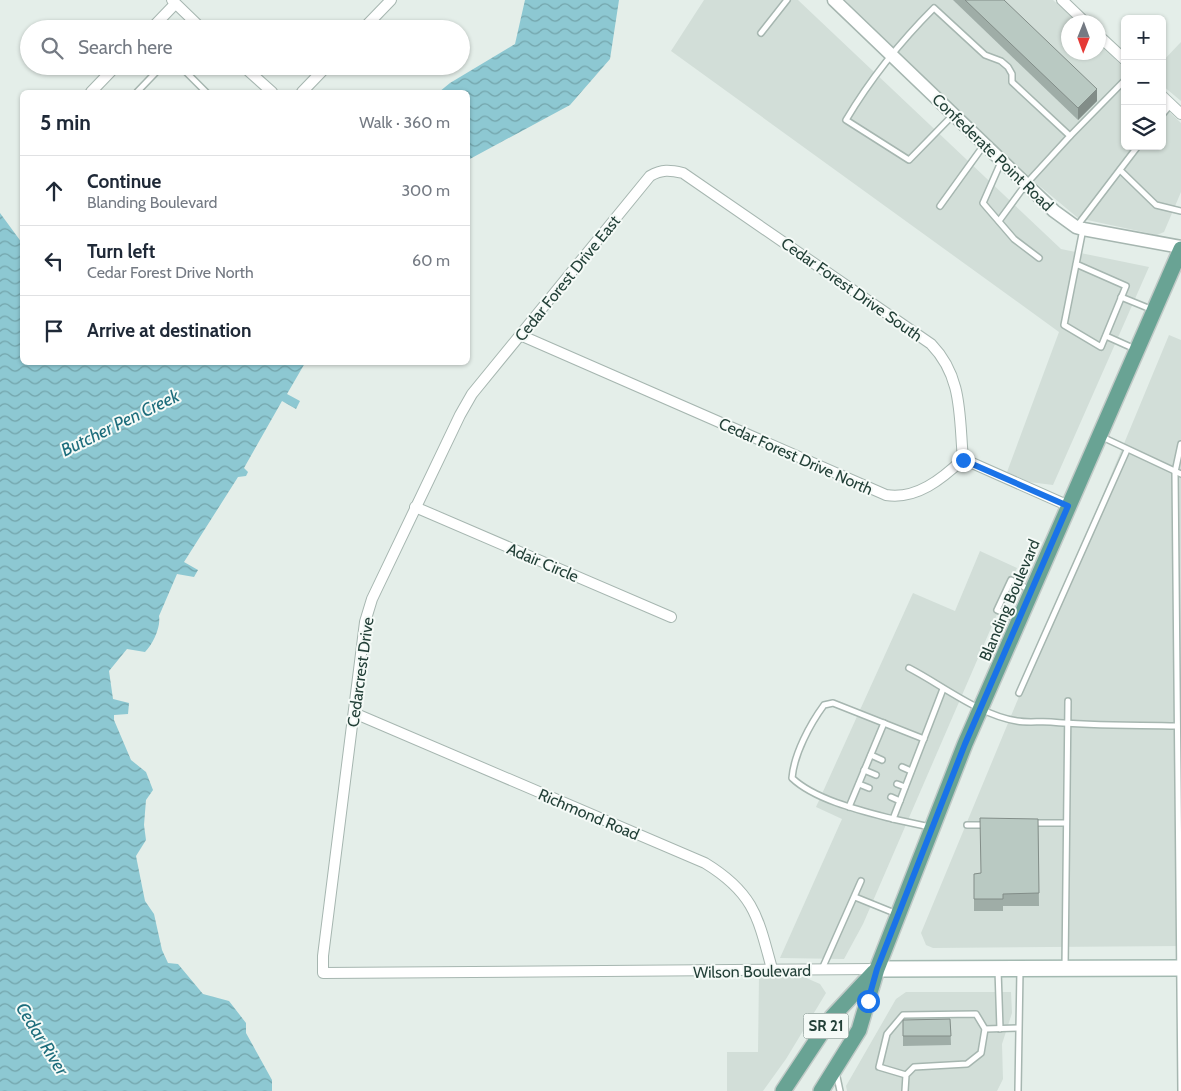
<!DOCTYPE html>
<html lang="en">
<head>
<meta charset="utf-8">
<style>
	:root { --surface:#fff; --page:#f6f6f7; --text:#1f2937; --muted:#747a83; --line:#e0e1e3 }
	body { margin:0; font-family:Cabin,sans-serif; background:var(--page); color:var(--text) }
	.controls { position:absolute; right:15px; top:15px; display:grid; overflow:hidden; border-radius:8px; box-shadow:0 1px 4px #0004 }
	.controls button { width:45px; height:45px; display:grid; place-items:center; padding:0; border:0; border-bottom:1px solid var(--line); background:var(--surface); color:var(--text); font:25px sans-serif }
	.compass { position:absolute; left:1061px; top:15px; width:45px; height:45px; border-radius:50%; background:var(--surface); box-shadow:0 1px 4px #0004; rotate:181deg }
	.stop { position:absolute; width:15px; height:15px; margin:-11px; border:4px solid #1a73e8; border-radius:50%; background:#fff }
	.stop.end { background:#1a73e8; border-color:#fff; box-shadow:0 1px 5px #0008 }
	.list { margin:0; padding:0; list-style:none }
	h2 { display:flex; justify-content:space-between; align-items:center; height:65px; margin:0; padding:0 20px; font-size:21px }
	h2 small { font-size:16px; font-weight:400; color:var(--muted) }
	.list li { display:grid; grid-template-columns:32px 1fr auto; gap:15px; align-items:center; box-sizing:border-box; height:70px; padding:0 20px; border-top:1px solid var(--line) }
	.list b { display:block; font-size:19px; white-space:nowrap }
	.list p { margin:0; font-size:16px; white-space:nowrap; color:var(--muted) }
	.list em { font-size:16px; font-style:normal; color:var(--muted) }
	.icon { flex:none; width:28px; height:28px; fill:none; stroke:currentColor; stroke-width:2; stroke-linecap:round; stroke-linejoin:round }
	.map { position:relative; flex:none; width:1181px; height:1091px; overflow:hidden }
	.search { position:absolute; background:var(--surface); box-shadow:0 1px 4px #0004; left:20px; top:20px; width:450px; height:55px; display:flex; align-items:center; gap:12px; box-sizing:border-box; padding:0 18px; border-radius:28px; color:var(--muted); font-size:19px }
	.panel { position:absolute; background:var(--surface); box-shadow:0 1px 4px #0004; left:20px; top:90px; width:450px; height:275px; border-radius:8px }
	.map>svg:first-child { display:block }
	.built { fill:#d2ded8 }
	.water { fill:url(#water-waves) }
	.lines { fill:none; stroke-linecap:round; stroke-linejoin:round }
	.service-casing { stroke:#a6b6b0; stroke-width:8 }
	.minor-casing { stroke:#a6b6b0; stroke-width:12 }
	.tertiary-casing { stroke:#a6b6b0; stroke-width:15 }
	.secondary-casing { stroke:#a3b9b1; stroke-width:18 }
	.primary-casing { stroke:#c1cac7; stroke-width:18 }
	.service { stroke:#fff; stroke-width:5 }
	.minor { stroke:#fff; stroke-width:10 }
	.tertiary { stroke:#fff; stroke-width:12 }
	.secondary { stroke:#fff; stroke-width:15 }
	.primary { stroke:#69a394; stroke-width:15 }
	.wall { fill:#9fada7 }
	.shaded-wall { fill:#828d88 }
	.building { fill:#b9c9c2; stroke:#828d88 }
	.route { stroke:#1a73e8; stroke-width:6 }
	.labels { text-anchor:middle; stroke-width:4; stroke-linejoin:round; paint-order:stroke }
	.shield { fill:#f5faf7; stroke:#627871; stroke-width:1 }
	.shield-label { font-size:15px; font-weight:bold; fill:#234038 }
	.street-label { font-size:16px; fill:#234038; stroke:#f5faf7 }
	.water-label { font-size:18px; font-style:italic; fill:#1d6d7c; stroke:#f5faf7 }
</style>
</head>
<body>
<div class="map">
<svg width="1181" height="1091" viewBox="0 0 1181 1091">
	<defs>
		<pattern id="water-waves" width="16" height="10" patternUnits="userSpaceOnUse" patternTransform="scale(1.25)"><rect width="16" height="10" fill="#8dc8d2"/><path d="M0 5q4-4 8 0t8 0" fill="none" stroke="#73a4ab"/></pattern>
	</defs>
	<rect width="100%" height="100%" fill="#e4eee9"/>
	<g class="built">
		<polygon points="704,0 798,0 1061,249 1149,267 1053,485 1029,482 1007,472 1059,332 671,51"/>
		<polygon points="845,0 1053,0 1077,22 1068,22 1068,52 1098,52 1099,44 1125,69 1125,146 1162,146 1162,105 1181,123 1181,192 1164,232 1157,235 1078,218 1024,173"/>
		<polygon points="1181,42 1181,101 1162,85 1162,62"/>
		<polygon points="1169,335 1181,340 1181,946 933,948 926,945 921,933"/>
		<polygon points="980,551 1017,568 863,924 844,959 780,958 842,819 816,807 913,593 955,611"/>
		<polygon points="759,976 804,977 820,984 826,993 786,1059 763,1091 727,1091 727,1052 758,1052"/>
		<polygon points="906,992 1011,992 1012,1013 1002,1044 1003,1079 997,1091 847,1091 846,1086 896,999"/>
	</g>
	<g class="water">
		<polygon points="525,0 619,0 610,59 570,105 468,160 468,92 439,92 450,83 515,44"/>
		<path d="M0,213L22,243V362L305,363L287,394L300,401L296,409L282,401L244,468L248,472L246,476L238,477L184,562L198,570L194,577L177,574L159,616C161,627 153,644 145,652L127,649L109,671L113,699L129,703L128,714L114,715V720L131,760L146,772L153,790L146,800L144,825L146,840L136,856L145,901L154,914L162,950L168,963L178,964L203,994L229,1001L246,1023V1033L272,1080V1091H0Z"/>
	</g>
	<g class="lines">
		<g class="service-casing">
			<g id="service">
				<polyline points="761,33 787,0"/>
				<polyline points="180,66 206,92"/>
				<polyline points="137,92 162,66"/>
				<path d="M953,115L909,160L846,120C871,78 899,43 934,8L985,55L1001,61L1008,67L1012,74V82L1070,136L1026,184L999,221"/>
				<polyline points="1162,115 1171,104"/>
				<polyline points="1070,136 1125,80"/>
				<polyline points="1001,162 983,203 1014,239 1039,258"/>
				<polyline points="1120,170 1156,205 1181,211"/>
				<polyline points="940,206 984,145"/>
				<polyline points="1077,226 1138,146"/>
				<polyline points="1076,264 1126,286 1101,347 1064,325 1083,229"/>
				<polyline points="1121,297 1153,310"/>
				<polyline points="1106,336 1135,349"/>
				<polyline points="1100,436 1181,474"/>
				<polyline points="1019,620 997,610 1011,580 1030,590"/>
				<path d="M909,668C942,685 979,715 1017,721C1028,723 1040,721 1051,722C1093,726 1135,725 1177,726"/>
				<polyline points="1019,693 1127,450"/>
				<polyline points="871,755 882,760"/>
				<polyline points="902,767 911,771"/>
				<polyline points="864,770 876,775"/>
				<polyline points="859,784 869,788"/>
				<polyline points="897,784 905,787"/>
				<polyline points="891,797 900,801"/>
				<polyline points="849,807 884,723"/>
				<path d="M893,819C862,811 815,800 792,778C794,754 810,724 824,705L833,703L924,739"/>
				<polyline points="1033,823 1065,823"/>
				<polyline points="967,825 985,825"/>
				<polyline points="930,827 893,819 943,689"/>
				<polyline points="855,897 897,914"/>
				<polyline points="1065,968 1068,701"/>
				<polyline points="822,969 861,881"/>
				<polyline points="998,970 1000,1029"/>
				<polyline points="985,1029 1018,1028"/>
				<polyline points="836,1072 840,1091"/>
				<polyline points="905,1091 906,1075 914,1067 967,1064 981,1053 985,1029 976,1014 903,1015 887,1034 879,1067 906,1075"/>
				<polyline points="1018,1091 1020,970"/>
				<polyline points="1181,1091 1175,472 1181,444"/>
			</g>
		</g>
		<g class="minor-casing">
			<g id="minor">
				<polyline points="172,0 202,29"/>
				<polyline points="1062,0 1085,22"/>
				<polyline points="151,29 175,4"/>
				<polyline points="363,29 391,0"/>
				<polyline points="1098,35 1125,60"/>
				<polyline points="243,66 272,92"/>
				<polyline points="91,92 116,66"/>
				<polyline points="302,92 327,66"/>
				<polyline points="1162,96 1181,114"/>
				<path d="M520,335L886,495C916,500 942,479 963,459"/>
				<polyline points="963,459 1069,506"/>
				<polyline points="415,507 671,617"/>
				<path d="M354,713L705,863C754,893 758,917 772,969"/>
				<path d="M877,969L323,973V956L365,622L372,599L460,415L472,394L650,176C662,169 670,170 683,173L931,344C963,377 959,416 963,459"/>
			</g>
		</g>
		<g class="tertiary-casing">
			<polyline id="tertiary" points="834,0 1054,211 1076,227 1083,229 1181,247"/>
		</g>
		<g class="secondary-casing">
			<polyline id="secondary" points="877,969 1181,968"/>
		</g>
		<g class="primary-casing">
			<g id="primary">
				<polyline points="783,1091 832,1017 874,972"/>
				<polyline points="821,1091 859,1030 877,969 965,744 1181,249"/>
			</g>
		</g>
		<use href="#service" class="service"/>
		<use href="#minor" class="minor"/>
		<use href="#tertiary" class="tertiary"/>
		<use href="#secondary" class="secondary"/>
		<use href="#primary" class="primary"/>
	</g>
	<g class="wall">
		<polygon points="953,0 1004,0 1097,101 1078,120"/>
		<polygon points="1038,819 1039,906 1003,906 1003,911 974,911 974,874 981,873"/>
		<polygon points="950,1019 951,1045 903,1046 903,1020"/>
	</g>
	<polygon class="shaded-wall" points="1097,89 1097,101 1078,120 1078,108"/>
	<g class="building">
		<polygon points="965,0 1004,0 1097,89 1078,108"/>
		<polygon points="980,818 1038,819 1039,893 1003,894 1003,899 974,899 974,874 981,873"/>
		<polygon points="950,1019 951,1036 903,1036 903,1020"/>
	</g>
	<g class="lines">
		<polyline class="route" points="868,1001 877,969 965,744 1068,506 963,460"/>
	</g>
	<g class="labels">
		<rect class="shield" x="803.5" y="1013.5" width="45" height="25" rx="4"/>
		<g class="shield-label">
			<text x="826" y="1031">SR 21</text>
		</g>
		<g class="street-label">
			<text transform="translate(993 152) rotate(44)" y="6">Confederate Point Road</text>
			<text transform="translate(567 278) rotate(-51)" y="6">Cedar Forest Drive East</text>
			<text transform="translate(852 289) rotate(35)" y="6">Cedar Forest Drive South</text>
			<text transform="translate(796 456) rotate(24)" y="6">Cedar Forest Drive North</text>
			<text transform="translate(543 562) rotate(23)" y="6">Adair Circle</text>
			<text transform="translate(1009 600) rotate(-67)" y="6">Blanding Boulevard</text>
			<text transform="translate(360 672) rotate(-82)" y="6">Cedarcrest Drive</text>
			<text transform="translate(589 814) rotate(23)" y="6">Richmond Road</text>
			<text transform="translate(752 971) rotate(-1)" y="6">Wilson Boulevard</text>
		</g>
		<g class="water-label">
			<text transform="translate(120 423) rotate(-26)" y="6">Butcher Pen Creek</text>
			<text transform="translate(42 1039) rotate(58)" y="6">Cedar River</text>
		</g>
	</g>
</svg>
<div class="controls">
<button>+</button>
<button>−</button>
<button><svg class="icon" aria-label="layers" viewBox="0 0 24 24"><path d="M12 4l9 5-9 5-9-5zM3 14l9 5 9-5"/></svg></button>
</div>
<svg class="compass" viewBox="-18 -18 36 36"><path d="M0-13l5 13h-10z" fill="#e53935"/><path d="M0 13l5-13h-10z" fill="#747a83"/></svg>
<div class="stop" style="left:868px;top:1001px"></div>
<div class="stop end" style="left:963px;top:460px"></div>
<div class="search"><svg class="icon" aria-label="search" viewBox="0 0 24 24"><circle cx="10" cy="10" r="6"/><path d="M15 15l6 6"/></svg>Search here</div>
<section class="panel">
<h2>5 min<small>Walk · 360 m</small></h2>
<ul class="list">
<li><svg class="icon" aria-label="ahead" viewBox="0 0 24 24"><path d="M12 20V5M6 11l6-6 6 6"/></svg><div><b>Continue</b><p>Blanding Boulevard</p></div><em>300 m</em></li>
<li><svg class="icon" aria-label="left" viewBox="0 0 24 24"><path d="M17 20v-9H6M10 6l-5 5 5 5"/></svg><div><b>Turn left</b><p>Cedar Forest Drive North</p></div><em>60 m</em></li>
<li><svg class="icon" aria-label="arrive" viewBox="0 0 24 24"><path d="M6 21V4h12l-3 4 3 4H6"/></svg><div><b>Arrive at destination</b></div></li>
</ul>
</section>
</div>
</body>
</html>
